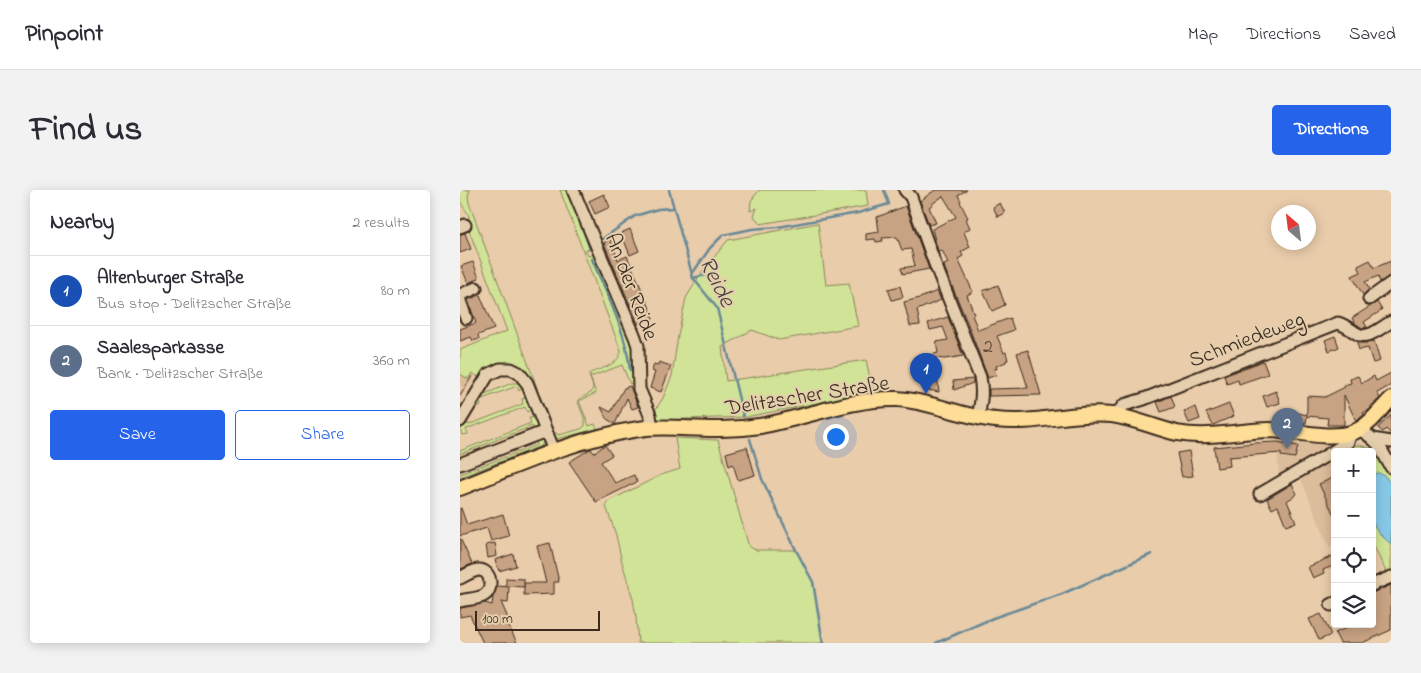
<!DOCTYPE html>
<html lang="en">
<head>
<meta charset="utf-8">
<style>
	:root { --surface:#fff; --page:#f2f2f3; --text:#2b2b33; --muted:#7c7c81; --line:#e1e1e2; --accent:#2563eb }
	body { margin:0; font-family:"Indie Flower",sans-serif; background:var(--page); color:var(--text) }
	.controls { position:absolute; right:15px; bottom:15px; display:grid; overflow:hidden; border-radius:5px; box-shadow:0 2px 12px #0003 }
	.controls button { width:45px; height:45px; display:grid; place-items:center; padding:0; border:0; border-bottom:1px solid var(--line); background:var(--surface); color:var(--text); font:25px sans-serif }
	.compass { position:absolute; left:811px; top:15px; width:45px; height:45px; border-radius:50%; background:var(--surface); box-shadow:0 2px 12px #0003; rotate:332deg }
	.scale { position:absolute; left:15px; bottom:12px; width:125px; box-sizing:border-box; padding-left:5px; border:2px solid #3b2a1e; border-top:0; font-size:14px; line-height:18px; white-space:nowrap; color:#3b2a1e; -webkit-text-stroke:4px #e4cead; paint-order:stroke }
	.you { position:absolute; left:375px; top:246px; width:18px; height:18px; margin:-12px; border:4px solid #fff; border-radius:50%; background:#1a73e8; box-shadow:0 0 0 8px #1a73e833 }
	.badge { display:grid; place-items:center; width:32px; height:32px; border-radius:50%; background:var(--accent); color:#fff; font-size:16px; font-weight:700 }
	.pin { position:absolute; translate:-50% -41px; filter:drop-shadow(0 1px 2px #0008) }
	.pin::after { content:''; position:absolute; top:26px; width:18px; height:15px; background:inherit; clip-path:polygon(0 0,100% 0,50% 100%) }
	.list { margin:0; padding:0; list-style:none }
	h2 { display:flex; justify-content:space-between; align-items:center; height:65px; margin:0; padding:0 20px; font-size:21px }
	h2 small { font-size:16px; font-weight:400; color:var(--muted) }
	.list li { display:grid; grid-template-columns:32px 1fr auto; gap:15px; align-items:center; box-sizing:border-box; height:70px; padding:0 20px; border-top:1px solid var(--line) }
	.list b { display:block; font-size:19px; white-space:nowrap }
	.list p { margin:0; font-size:16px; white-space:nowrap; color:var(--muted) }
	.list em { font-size:16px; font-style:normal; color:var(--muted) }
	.actions { display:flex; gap:10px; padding:15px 20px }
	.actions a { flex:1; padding:11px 0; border:1px solid var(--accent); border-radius:5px; text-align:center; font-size:18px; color:var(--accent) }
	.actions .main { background:var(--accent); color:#fff }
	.icon { flex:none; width:28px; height:28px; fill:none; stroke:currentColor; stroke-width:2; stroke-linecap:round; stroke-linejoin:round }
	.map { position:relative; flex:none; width:931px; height:453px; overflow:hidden; border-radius:5px }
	header { display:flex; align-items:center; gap:30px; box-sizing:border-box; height:70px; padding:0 25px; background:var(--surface); border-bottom:1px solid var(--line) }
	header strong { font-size:24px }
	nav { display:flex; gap:28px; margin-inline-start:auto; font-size:18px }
	.intro { display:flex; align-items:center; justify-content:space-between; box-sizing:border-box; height:120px; padding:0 30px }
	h1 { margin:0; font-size:35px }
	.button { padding:12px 22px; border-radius:5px; background:var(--accent); color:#fff; font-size:18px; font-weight:700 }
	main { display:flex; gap:30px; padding:0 30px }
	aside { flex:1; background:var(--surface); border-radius:5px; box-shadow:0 2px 12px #0003 }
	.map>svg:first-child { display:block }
	.built { fill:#dcbd9b }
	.green { fill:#d1e397; stroke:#86865a }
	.water { fill:#86c9e7; stroke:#688997 }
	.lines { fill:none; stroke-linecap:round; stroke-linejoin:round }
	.stream { stroke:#688997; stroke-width:2.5 }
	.building { fill:#c8a383; stroke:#3b2a1e }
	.minor-casing { stroke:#3b2a1e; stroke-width:15 }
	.major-casing { stroke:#3b2a1e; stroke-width:18 }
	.minor { stroke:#e4cead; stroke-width:11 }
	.major { stroke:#fedd96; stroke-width:14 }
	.tram { stroke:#3b2a1e; stroke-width:1 }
	.labels { text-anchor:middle; stroke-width:4; stroke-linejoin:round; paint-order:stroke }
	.number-label { font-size:20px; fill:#5e4837 }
	.street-label { font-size:22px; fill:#3b2a1e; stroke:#e4cead }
	.water-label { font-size:24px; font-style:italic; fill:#46423c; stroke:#e4cead }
</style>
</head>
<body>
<header>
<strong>Pinpoint</strong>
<nav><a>Map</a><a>Directions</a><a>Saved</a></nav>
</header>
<div class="intro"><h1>Find us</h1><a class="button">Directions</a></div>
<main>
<aside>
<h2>Nearby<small>2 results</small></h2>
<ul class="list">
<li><span class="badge" style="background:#1a4fb4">1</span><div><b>Altenburger Straße</b><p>Bus stop · Delitzscher Straße</p></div><em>80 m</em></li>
<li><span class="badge" style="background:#5c6f8a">2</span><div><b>Saalesparkasse</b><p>Bank · Delitzscher Straße</p></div><em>360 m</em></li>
</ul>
<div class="actions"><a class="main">Save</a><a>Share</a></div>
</aside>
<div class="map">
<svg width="931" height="453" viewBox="0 0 931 453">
	<rect width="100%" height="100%" fill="#e9ccaa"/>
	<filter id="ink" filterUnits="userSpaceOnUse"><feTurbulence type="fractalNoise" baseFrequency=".02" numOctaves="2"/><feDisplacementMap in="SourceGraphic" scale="10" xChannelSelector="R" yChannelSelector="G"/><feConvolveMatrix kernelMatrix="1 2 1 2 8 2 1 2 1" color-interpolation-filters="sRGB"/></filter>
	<g filter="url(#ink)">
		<g class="built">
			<polygon points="11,184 15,186 0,210 0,202 3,197 0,196 0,187 1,185 8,189"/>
			<polygon points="817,249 868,253 875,269 875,354 869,357 839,284 819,288"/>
		</g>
		<g class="green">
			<path d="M0,0H10L8,6L9,13L93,241L97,244L99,245L121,239L125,236V230L118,212V210L132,202L133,197L129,185L130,183C142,178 159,175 161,161L100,0H110L133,58L125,60L128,66L134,64L169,148L173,166L174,193L170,194L162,175L130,187L136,203L119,211L129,236L135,234L137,239L96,249L93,246L70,187C60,175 42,168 29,179C25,181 23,185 20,188L12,183L8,189L0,184V160L47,141L7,35C13,25 5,21 1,13C0,9 0,4 0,0Z"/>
			<polygon points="299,0 406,0 408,16 300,34 294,26 297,18 290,21 291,11"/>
			<polygon points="358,33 366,95 389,93 398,136 319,150 292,140 262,157 266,191 406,170 413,202 286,227 198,230 194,222 203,208 212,186 218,146 226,108 242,82 268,50"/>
			<polygon points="52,193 61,193 63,197 59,201 57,196 19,210 21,216 14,218 20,206"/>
			<path d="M66,208L71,217L70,220L67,222L65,217L6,239L8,244L2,245C0,240 2,236 5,231L6,230L8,235L63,214L62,209Z"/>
			<polygon points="69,228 75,228 78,236 74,241 72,236 0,264 0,261 71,233"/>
			<polygon points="80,248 83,251 82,255 81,256 0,287 0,284 77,255 75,249"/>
			<polygon points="215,248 258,250 289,357 296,360 336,360 353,392 362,453 178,453 176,427 173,409 162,372 156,345 146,316 147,312 201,285 220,279"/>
			<polygon points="899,255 909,258 917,264 931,287 931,382 927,384 912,352 912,262 880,262 891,256"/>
		</g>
		<path class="water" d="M919,283L926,287L931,295V354C923,348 917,341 912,332V284Z"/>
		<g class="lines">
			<g class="stream">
				<polyline points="107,0 119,29"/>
				<polyline points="209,0 233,88 257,118 283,226"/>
				<polyline points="121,34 130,59"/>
				<polyline points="138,52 175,26 198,19 213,18"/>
				<path d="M132,69C147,105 166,141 170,180"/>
				<polyline points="232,84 250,58 263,45 292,39 318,37 398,23 429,14 424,0"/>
				<polyline points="233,88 246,85"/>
				<polyline points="290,249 302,289 336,360 353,392 363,453"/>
				<polyline points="476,453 533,428 602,404 692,364"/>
			</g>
		</g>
		<g class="building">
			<polygon points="475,0 507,0 498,5 501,11 500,12 508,28 506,29 510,38 504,42 510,57 501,62 503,66 498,69 513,102 507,105 514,124 512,125 518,140 550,128 554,140 537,146 544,163 546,162 548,170 546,170 546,172 536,176 537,179 534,179 536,185 528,188 509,137 485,79 484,75 488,73 482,60 478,61 472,39 496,27 483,6 472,14 472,15 469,17 476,33 469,35 460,11"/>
			<polygon points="144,4 150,17 135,24 129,11"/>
			<polygon points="540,13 545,23 538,27 533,17"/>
			<polygon points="446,16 469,79 443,84 441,78 455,76 451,59 442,60 437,47 422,48 423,51 416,52 415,49 406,50 406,44 419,42 417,27"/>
			<polygon points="170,39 179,61 170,65 161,43"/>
			<polygon points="5,43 11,59 0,63 0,44"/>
			<polygon points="150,48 158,70 167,66 189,116 193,129 178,134 144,53"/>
			<polygon points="910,70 914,78 931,71 931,86 920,92 918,86 905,92 909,99 903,105 892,86 901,82 898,76"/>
			<polygon points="13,72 19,88 8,93 1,76"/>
			<polygon points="538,95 545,115 532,121 523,101"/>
			<polygon points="440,96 443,107 432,110 428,99"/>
			<polygon points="477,101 481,110 457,120 460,135 450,136 444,112 460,108"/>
			<polygon points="20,105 34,139 18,145 19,149 13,151 11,147 0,151 0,139 16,133 8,110"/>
			<polygon points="917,112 922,120 904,132 907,137 902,138 895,133 892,128"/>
			<polygon points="488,127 503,166 485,169 475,168 479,202 468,200 463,167 478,163 476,152 488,150 483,137 470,140 468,133"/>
			<polygon points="875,146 879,157 869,161 865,150"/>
			<polygon points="914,151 920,171 913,173 908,158 899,160 897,153 906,153"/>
			<polygon points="568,160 581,205 529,206 529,199 568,198 557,163"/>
			<polygon points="803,171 808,184 779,194 778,190 767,194 764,186"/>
			<polygon points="199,172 211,176 201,202 190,198 195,182 192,181 194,174 198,175"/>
			<polygon points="931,183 931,195 917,203 920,208 911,216 911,218 909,220 903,223 904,225 896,231 884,205 884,235 867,235 868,228 847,226 846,233 837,232 838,223 847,225 847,206 865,207 885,197 884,195 891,193 890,189 898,186 902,193 914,186 916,191"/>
			<polygon points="513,189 513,193 494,200 493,191"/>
			<polygon points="170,196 178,217 172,219 167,208 155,234 147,229 141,217 151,222 164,198"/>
			<polygon points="816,201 820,213 807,217 803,206"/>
			<polygon points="711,206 715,217 701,222 697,212"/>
			<polygon points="769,214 774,226 753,235 746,223"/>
			<polygon points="736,217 740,229 729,233 724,222"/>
			<polygon points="931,225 931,244 926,239 923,242 918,238"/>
			<polygon points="817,252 838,256 835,268 821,266 821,263 769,267 770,276 757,278 754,257 795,253"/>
			<polygon points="145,255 152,265 141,272 155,293 174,285 177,292 136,312 109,272 130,259 131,259 134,263"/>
			<polygon points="287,257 295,285 278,290 273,274 269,276 266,263"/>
			<polygon points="729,261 733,286 722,287 717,263"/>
			<polygon points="875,287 875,327 859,294"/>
			<polygon points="832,294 837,304 827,311 836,332 826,336 818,316 812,319 807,309"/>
			<polygon points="0,318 1,318 7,335 43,324 49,346 31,351 27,338 0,346"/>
			<polygon points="0,348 12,374 1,379 0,376"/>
			<polygon points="35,353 37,366 28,368 26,355"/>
			<polygon points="90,353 99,392 94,392 94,404 64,405 64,393 86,393 77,356"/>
			<polygon points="53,364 56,376 39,381 35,370"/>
			<polygon points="875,365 875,375 863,380 864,383 853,388 848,377"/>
			<polygon points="46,388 64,389 64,397 46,396"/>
			<polygon points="931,395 931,440 902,453 880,453 875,443 895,434 912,434 912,403"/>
			<polygon points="37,396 49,397 48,413 41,412 50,433 48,434 57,453 23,453 10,425 0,427 0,418 25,413 32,415 33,407"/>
			<polygon points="861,424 871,445 859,450 849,429"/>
		</g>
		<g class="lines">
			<g class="minor-casing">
				<g id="minor">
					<polyline points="113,0 175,147 178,156 179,199 190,225 192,238"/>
					<path d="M445,0L451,7L475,74L520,187C523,202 521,213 518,227"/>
					<polyline points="0,37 5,35"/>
					<polyline points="0,105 16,98"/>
					<polyline points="909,109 931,93"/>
					<polyline points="0,111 6,128"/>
					<path d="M655,226L664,215L684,209L878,133C885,135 890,139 896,143C907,151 920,138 931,132"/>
					<polyline points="0,231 28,185 40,179 51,179 59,183 67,193 94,261"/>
					<polyline points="900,239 913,249 918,254 931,277"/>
					<polyline points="913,249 931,252"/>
					<polyline points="0,274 86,241"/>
					<polyline points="800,304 869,264 888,252 891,243"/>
					<path d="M0,388C6,385 12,381 18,380C32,379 34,401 23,406C17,409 7,409 0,411"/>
					<polyline points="912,395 931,387"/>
					<polyline points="871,415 875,413"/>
				</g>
			</g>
			<g class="major-casing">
				<path id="major" d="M0,298C58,275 117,248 179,239C206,235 234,240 261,239C274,239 287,238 300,236C346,228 390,208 437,209C471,211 502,227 536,230C575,235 613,221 652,225C674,228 695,238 717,243C747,249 778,241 809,240C835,240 866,250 891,243C908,238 919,221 931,209"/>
			</g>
			<use href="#minor" class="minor"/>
			<use href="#major" class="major"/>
			<polyline class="tram" points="0,206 12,186"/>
		</g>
	</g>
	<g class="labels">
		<g class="number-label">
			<text x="528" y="162">2</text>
		</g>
		<g class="street-label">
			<text transform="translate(173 96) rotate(69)" y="8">An der Reide</text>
			<text transform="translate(786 148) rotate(-21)" y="8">Schmiedeweg</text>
			<text transform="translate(347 204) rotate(-9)" y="8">Delitzscher Straße</text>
		</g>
		<g class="water-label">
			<text transform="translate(258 91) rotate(63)" y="8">Reide</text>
		</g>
	</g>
</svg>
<div class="controls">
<button>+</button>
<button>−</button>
<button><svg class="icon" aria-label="locate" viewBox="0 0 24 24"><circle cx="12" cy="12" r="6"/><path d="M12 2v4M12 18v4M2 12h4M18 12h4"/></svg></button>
<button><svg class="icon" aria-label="layers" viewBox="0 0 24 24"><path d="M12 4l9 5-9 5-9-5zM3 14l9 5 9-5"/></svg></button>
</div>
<svg class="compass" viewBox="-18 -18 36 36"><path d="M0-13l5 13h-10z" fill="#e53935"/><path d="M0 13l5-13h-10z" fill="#7c7c81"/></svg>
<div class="scale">100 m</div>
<div class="you"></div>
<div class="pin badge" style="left:466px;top:204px;background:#1a4fb4">1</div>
<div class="pin badge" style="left:827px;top:259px;background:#5c6f8a">2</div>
</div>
</main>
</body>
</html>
